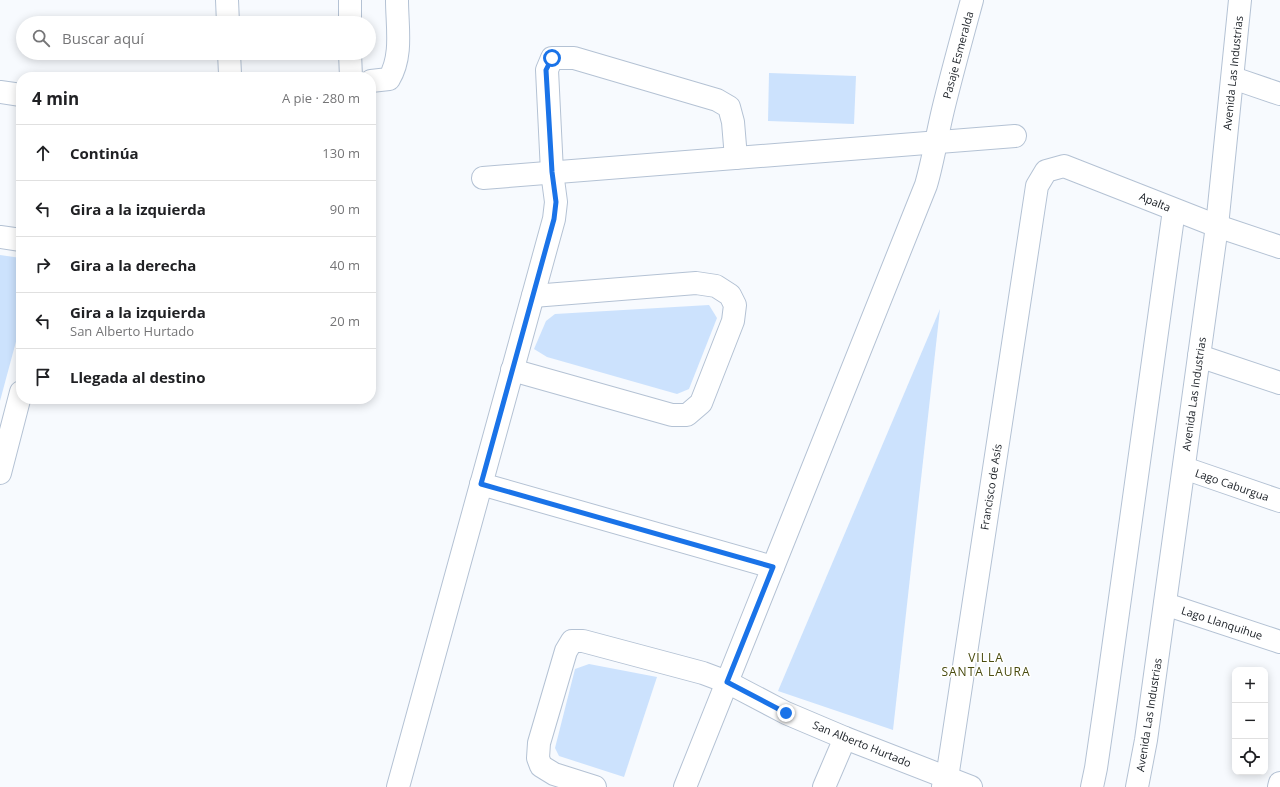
<!DOCTYPE html>
<html lang="es">
<head>
<meta charset="utf-8">
<style>
	:root { --surface:#fff; --page:#f6f6f6; --text:#202124; --muted:#757577; --line:#e0e0e0 }
	body { margin:0; font-family:"Open Sans",sans-serif; background:var(--page); color:var(--text) }
	.controls { position:absolute; right:12px; bottom:12px; display:grid; overflow:hidden; border-radius:8px; box-shadow:0 2px 10px #0003 }
	.controls button { width:36px; height:36px; display:grid; place-items:center; padding:0; border:0; border-bottom:1px solid var(--line); background:var(--surface); color:var(--text); font:20px sans-serif }
	.stop { position:absolute; width:12px; height:12px; margin:-9px; border:3px solid #1a73e8; border-radius:50%; background:#fff }
	.stop.end { background:#1a73e8; border-color:#fff; box-shadow:0 1px 4px #0008 }
	.list { margin:0; padding:0; list-style:none }
	h2 { display:flex; justify-content:space-between; align-items:center; height:52px; margin:0; padding:0 16px; font-size:17px }
	h2 small { font-size:13px; font-weight:400; color:var(--muted) }
	.list li { display:grid; grid-template-columns:26px 1fr auto; gap:12px; align-items:center; box-sizing:border-box; height:56px; padding:0 16px; border-top:1px solid var(--line) }
	.list b { display:block; font-size:15px; white-space:nowrap }
	.list p { margin:0; font-size:13px; white-space:nowrap; color:var(--muted) }
	.list em { font-size:13px; font-style:normal; color:var(--muted) }
	.icon { flex:none; width:22px; height:22px; fill:none; stroke:currentColor; stroke-width:2; stroke-linecap:round; stroke-linejoin:round }
	.map { position:relative; flex:none; width:1280px; height:787px; overflow:hidden }
	.search { position:absolute; background:var(--surface); box-shadow:0 2px 10px #0003; left:16px; top:16px; width:360px; height:44px; display:flex; align-items:center; gap:10px; box-sizing:border-box; padding:0 14px; border-radius:22px; color:var(--muted); font-size:15px }
	.panel { position:absolute; background:var(--surface); box-shadow:0 2px 10px #0003; left:16px; top:72px; width:360px; height:332px; border-radius:16px }
	.map>svg:first-child { display:block }
	.green { fill:#cce2fd }
	.lines { fill:none; stroke-linecap:round; stroke-linejoin:round }
	.minor-casing { stroke:#b4c2d4; stroke-width:24 }
	.minor { stroke:#fff; stroke-width:22 }
	.route { stroke:#1a73e8; stroke-width:5 }
	.labels { text-anchor:middle; stroke-width:3; stroke-linejoin:round; paint-order:stroke }
	.street-label { font-size:11px; fill:#191e24; stroke:#fff }
	.neighbourhood-label { font-size:12px; letter-spacing:1px; fill:#494b0e; stroke:#fff }
</style>
</head>
<body>
<div class="map">
<svg width="1280" height="787" viewBox="0 0 1280 787">
	<rect width="100%" height="100%" fill="#f7fafe"/>
	<g class="green">
		<polygon points="769,73 856,76 854,124 768,121"/>
		<polygon points="0,255 21,258 21,323 0,401"/>
		<polygon points="709,305 717,318 689,389 677,394 547,357 534,349 546,321 555,314"/>
		<polygon points="940,309 893,730 778,691"/>
		<polygon points="589,664 657,677 624,777 559,756 555,748 575,669"/>
	</g>
	<g class="lines">
		<g class="minor-casing">
			<g id="minor">
				<polyline points="227,0 228,23"/>
				<polyline points="350,0 350,23"/>
				<polyline points="229,53 230,74 231,77"/>
				<polyline points="350,53 351,77"/>
				<polyline points="1233,78 1280,94"/>
				<path d="M371,81L389,79C403,56 397,26 397,0"/>
				<polyline points="0,92 21,95"/>
				<polyline points="483,178 1015,136"/>
				<polyline points="0,237 21,240"/>
				<polyline points="1199,356 1280,383"/>
				<polyline points="512,370 672,415 687,415 701,403 733,321 735,305 730,295 716,286 696,283 533,296"/>
				<polyline points="1184,468 1280,501"/>
				<polyline points="0,473 21,392"/>
				<polyline points="481,484 773,567"/>
				<polyline points="1165,604 1280,642"/>
				<polyline points="398,787 554,219 556,202 552,172 547,70 552,58 574,58 717,100 729,107 733,122 736,158"/>
				<polyline points="595,787 554,774 541,766 538,758 539,743 566,651 572,641 583,641 703,673 727,682 786,713 845,738 971,787"/>
				<path d="M685,787L926,185C933,161 937,135 943,110C952,73 962,37 972,0"/>
				<polyline points="824,787 845,738"/>
				<polyline points="943,787 947,778 1037,186 1046,171 1064,166 1217,226 1280,247"/>
				<polyline points="1092,787 1096,768 1106,699 1174,210"/>
				<polyline points="1137,787 1146,740 1217,226 1240,0"/>
				<polyline points="1279,787 1280,783"/>
			</g>
		</g>
		<use href="#minor" class="minor"/>
	</g>
	<g class="lines">
		<polyline class="route" points="552,58 546,70 552,172 556,202 554,219 481,484 773,567 727,682 786,713"/>
	</g>
	<g class="labels">
		<g class="street-label">
			<text transform="translate(958 55) rotate(-75)" y="4">Pasaje Esmeralda</text>
			<text transform="translate(1233 73) rotate(-84)" y="4">Avenida Las Industrias</text>
			<text transform="translate(1155 202) rotate(22)" y="4">Apalta</text>
			<text transform="translate(1194 394) rotate(-82)" y="4">Avenida Las Industrias</text>
			<text transform="translate(1232 485) rotate(19)" y="4">Lago Caburgua</text>
			<text transform="translate(991 487) rotate(-81)" y="4">Francisco de Asís</text>
			<text transform="translate(1222 623) rotate(18)" y="4">Lago Llanquihue</text>
			<text transform="translate(1149 715) rotate(-81)" y="4">Avenida Las Industrias</text>
			<text transform="translate(862 744) rotate(22)" y="4">San Alberto Hurtado</text>
		</g>
		<g class="neighbourhood-label">
			<text x="986" y="662">VILLA<tspan x="986" dy="14">SANTA LAURA</tspan></text>
		</g>
	</g>
</svg>
<div class="controls">
<button>+</button>
<button>−</button>
<button><svg class="icon" aria-label="locate" viewBox="0 0 24 24"><circle cx="12" cy="12" r="6"/><path d="M12 2v4M12 18v4M2 12h4M18 12h4"/></svg></button>
</div>
<div class="stop" style="left:552px;top:58px"></div>
<div class="stop end" style="left:786px;top:713px"></div>
<div class="search"><svg class="icon" aria-label="search" viewBox="0 0 24 24"><circle cx="10" cy="10" r="6"/><path d="M15 15l6 6"/></svg>Buscar aquí</div>
<section class="panel">
<h2>4 min<small>A pie · 280 m</small></h2>
<ul class="list">
<li><svg class="icon" aria-label="ahead" viewBox="0 0 24 24"><path d="M12 20V5M6 11l6-6 6 6"/></svg><div><b>Continúa</b></div><em>130 m</em></li>
<li><svg class="icon" aria-label="left" viewBox="0 0 24 24"><path d="M17 20v-9H6M10 6l-5 5 5 5"/></svg><div><b>Gira a la izquierda</b></div><em>90 m</em></li>
<li><svg class="icon" aria-label="right" viewBox="0 0 24 24"><path d="M7 20v-9h11M14 6l5 5-5 5"/></svg><div><b>Gira a la derecha</b></div><em>40 m</em></li>
<li><svg class="icon" aria-label="left" viewBox="0 0 24 24"><path d="M17 20v-9H6M10 6l-5 5 5 5"/></svg><div><b>Gira a la izquierda</b><p>San Alberto Hurtado</p></div><em>20 m</em></li>
<li><svg class="icon" aria-label="arrive" viewBox="0 0 24 24"><path d="M6 21V4h12l-3 4 3 4H6"/></svg><div><b>Llegada al destino</b></div></li>
</ul>
</section>
</div>
</body>
</html>
